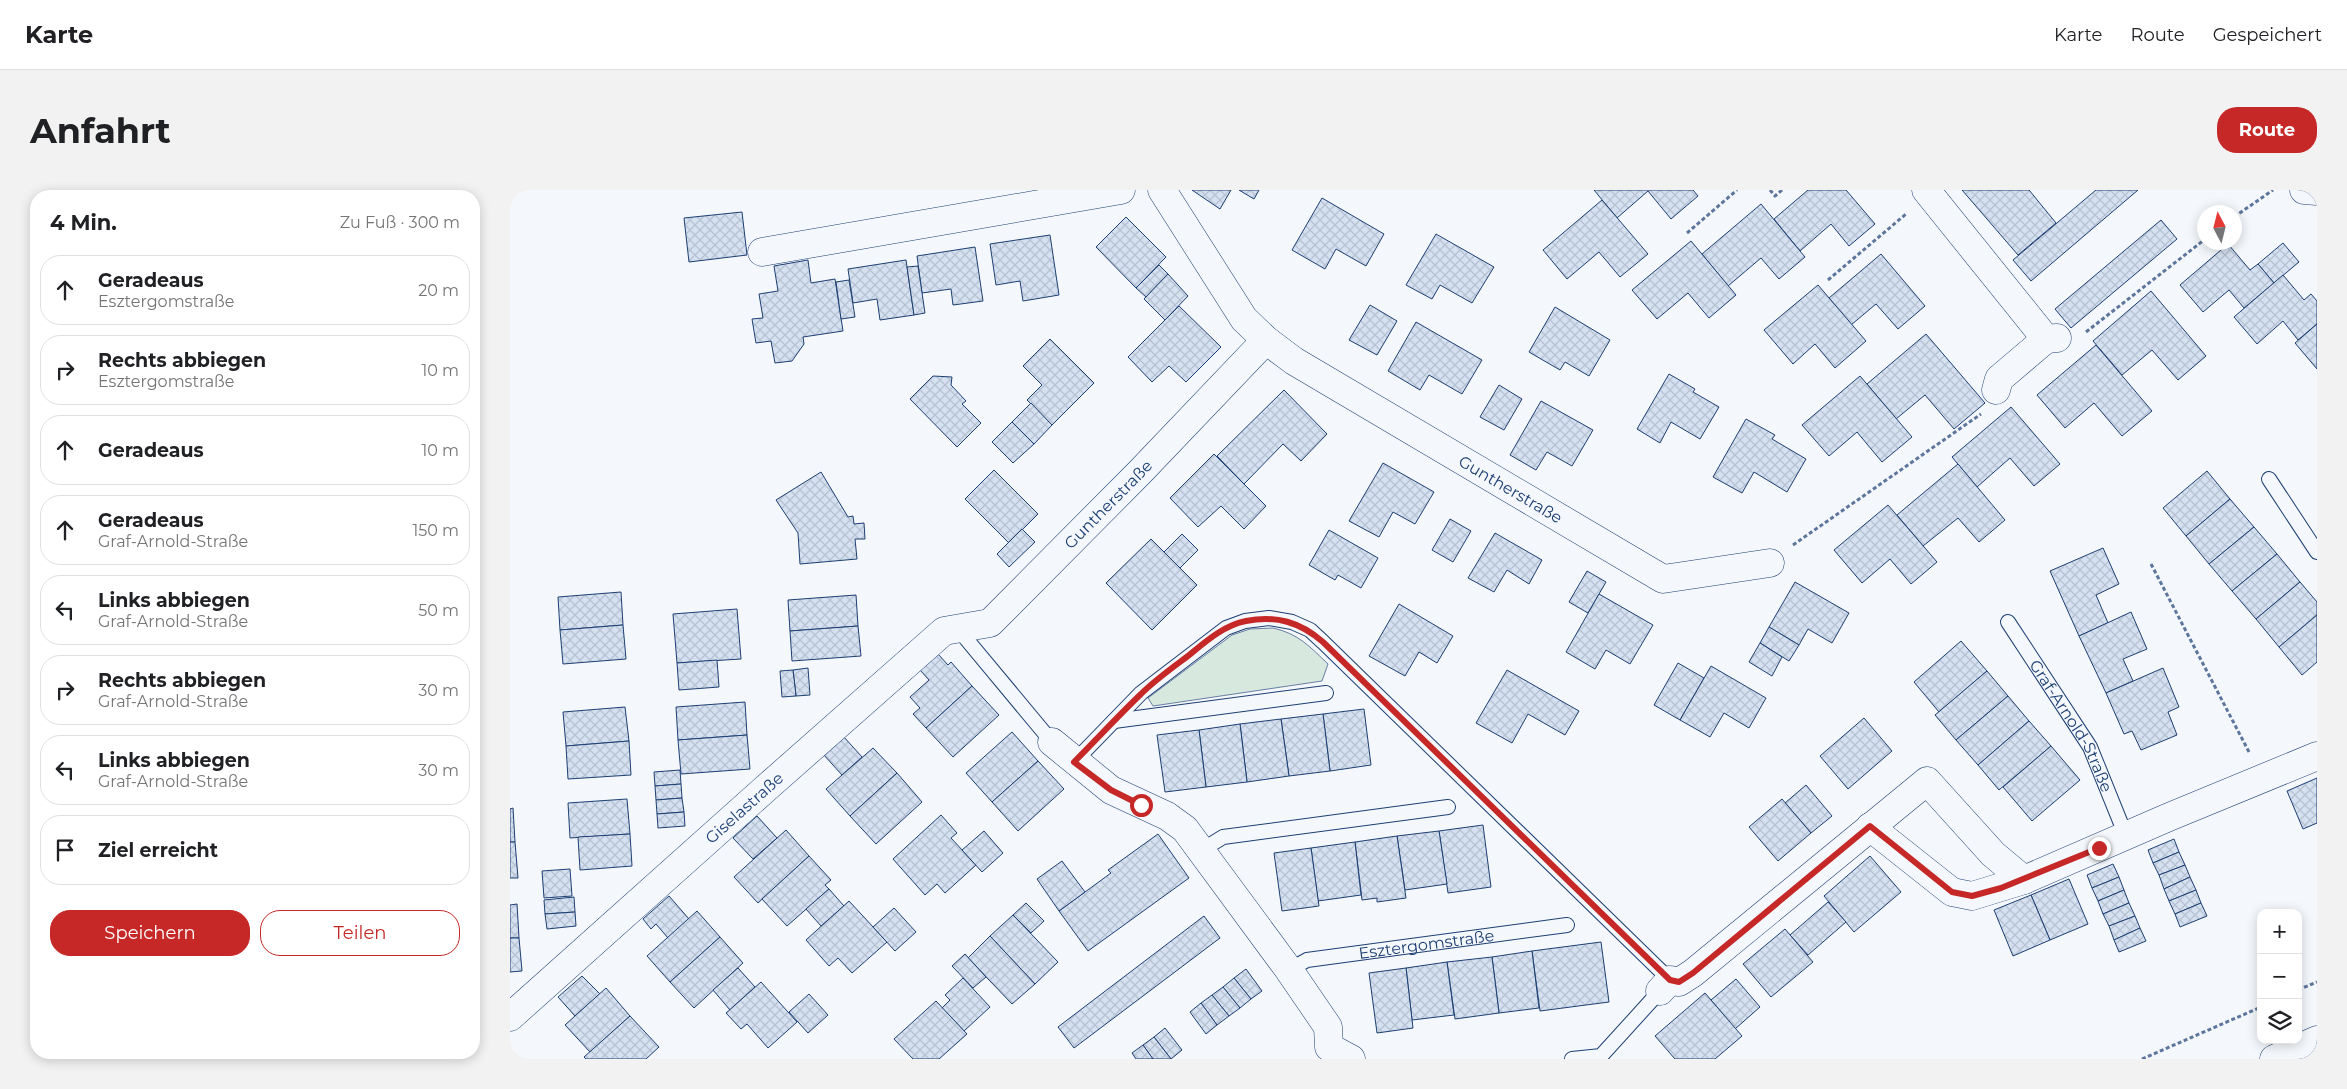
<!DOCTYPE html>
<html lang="de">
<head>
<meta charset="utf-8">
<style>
	:root { --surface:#fff; --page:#f2f2f2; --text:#202124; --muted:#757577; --line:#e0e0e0; --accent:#c62828 }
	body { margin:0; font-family:Montserrat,sans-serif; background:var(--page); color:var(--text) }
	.controls { position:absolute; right:15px; bottom:15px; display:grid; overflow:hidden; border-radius:10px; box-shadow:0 2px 12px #0003 }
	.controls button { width:45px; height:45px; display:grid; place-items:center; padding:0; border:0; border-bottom:1px solid var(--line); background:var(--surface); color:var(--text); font:25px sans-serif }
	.compass { position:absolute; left:1687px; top:15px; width:45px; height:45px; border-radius:50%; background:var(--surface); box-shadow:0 2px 12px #0003; rotate:353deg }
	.stop { position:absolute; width:15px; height:15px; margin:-11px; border:4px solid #c62828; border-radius:50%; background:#fff }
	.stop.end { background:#c62828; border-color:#fff; box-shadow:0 1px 5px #0008 }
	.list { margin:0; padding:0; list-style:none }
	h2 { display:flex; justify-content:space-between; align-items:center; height:65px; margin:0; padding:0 20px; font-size:21px }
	h2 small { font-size:16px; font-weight:400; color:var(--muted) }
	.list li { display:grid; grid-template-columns:32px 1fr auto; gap:15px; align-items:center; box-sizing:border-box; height:70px; margin:0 10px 10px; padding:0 10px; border:1px solid var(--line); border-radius:20px }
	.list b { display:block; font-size:19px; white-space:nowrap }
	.list p { margin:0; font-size:16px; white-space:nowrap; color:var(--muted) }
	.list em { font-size:16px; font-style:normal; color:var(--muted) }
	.actions { display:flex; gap:10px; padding:15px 20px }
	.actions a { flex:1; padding:11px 0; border:1px solid var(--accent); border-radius:20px; text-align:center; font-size:18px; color:var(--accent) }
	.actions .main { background:var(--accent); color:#fff }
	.icon { flex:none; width:28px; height:28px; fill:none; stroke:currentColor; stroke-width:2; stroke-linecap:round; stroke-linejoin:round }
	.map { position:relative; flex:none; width:1807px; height:869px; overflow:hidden; border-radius:20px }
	header { display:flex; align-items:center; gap:30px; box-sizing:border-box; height:70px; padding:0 25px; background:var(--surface); border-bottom:1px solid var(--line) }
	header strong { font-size:24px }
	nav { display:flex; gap:28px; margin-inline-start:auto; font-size:18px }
	.intro { display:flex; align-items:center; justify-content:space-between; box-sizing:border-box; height:120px; padding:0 30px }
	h1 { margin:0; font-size:35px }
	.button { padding:12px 22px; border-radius:20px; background:var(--accent); color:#fff; font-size:18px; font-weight:700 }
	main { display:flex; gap:30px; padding:0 30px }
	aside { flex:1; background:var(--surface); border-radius:20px; box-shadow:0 2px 12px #0003 }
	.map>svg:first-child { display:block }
	.green { fill:#d7e8df; stroke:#687fa3 }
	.building { fill:url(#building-cross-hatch); stroke:#1d3f73 }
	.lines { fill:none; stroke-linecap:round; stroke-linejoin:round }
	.service-casing { stroke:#1d3f73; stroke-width:16 }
	.minor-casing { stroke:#1d3f73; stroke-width:29 }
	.primary-casing { stroke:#1d3f73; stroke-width:29 }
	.path { stroke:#5e769c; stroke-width:3; stroke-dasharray:4 2.5; stroke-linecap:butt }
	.service { stroke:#f4f7fb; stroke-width:14 }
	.minor { stroke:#f4f7fb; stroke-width:28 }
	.primary { stroke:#f4f7fb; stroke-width:28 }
	.route { stroke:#c62828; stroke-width:6 }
	.labels { text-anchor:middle; stroke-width:4; stroke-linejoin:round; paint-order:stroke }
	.street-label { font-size:16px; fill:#1d3f73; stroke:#f4f7fb }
</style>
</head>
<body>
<header>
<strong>Karte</strong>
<nav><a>Karte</a><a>Route</a><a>Gespeichert</a></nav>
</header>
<div class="intro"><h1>Anfahrt</h1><a class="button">Route</a></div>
<main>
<aside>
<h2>4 Min.<small>Zu Fuß · 300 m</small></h2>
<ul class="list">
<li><svg class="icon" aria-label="ahead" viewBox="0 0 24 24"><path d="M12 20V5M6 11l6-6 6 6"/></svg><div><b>Geradeaus</b><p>Esztergomstraße</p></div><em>20 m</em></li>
<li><svg class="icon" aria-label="right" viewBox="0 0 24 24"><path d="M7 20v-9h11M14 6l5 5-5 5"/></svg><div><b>Rechts abbiegen</b><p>Esztergomstraße</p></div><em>10 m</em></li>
<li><svg class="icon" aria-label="ahead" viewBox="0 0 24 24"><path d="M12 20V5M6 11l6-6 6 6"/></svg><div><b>Geradeaus</b></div><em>10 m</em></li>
<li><svg class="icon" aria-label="ahead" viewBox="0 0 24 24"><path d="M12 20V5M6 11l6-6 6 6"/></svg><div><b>Geradeaus</b><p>Graf-Arnold-Straße</p></div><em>150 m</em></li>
<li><svg class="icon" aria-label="left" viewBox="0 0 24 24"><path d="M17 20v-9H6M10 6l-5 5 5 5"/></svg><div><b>Links abbiegen</b><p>Graf-Arnold-Straße</p></div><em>50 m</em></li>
<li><svg class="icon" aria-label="right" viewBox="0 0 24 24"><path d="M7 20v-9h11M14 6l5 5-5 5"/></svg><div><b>Rechts abbiegen</b><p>Graf-Arnold-Straße</p></div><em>30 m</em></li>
<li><svg class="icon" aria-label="left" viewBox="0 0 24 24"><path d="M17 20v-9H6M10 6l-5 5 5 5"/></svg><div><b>Links abbiegen</b><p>Graf-Arnold-Straße</p></div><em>30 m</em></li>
<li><svg class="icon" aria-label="arrive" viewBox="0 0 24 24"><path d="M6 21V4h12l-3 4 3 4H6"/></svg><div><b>Ziel erreicht</b></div></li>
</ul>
<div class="actions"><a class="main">Speichern</a><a>Teilen</a></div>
</aside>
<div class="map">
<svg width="1807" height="869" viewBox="0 0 1807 869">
	<defs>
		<pattern id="building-cross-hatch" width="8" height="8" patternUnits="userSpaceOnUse" patternTransform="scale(1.25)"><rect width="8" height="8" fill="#d5e0f0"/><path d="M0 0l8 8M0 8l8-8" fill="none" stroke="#b6c1d1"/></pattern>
	</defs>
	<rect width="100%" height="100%" fill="#f4f7fb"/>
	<path class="green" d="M763,438C789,444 799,456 818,474L812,491L643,516L638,508L722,445L740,439Z"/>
	<g class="building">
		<polygon points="682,0 721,0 710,19"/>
		<polygon points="729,0 749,0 744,9"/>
		<polygon points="1084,0 1183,0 1188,6 1161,29 1138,1 1107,28"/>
		<polygon points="1298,0 1336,0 1365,34 1339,56 1321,34 1290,61 1264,29"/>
		<polygon points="1452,0 1519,0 1546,33 1508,65"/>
		<polygon points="1586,0 1628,0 1521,91 1503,70"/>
		<polygon points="812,8 874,44 856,76 826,59 815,79 782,60"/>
		<polygon points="1092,10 1138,64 1110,87 1089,62 1057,89 1033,60"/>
		<polygon points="1251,14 1295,67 1269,89 1251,68 1218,96 1192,64"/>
		<polygon points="232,22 237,65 179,72 174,28"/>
		<polygon points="616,27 656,67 626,98 586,57"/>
		<polygon points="1651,30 1667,49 1561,138 1545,119"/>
		<polygon points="926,44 984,77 962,113 930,95 922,109 896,95"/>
		<polygon points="540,45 549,105 513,111 510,91 486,95 480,54"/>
		<polygon points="1181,51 1226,105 1199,128 1178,103 1147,129 1122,100"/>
		<polygon points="1773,53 1789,72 1764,93 1748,74"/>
		<polygon points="1718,54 1740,80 1748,74 1764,93 1734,118 1719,100 1693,122 1670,95"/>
		<polygon points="465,57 473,111 443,115 441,99 412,103 407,66"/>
		<polygon points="1371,64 1415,116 1388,139 1366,114 1341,135 1319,108"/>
		<polygon points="298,70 301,93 325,89 333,141 293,147 294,154 282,171 265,173 261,151 246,153 242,129 253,128 249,104 268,101 264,76"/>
		<polygon points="396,70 404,125 370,130 367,109 343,113 338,79"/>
		<polygon points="649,75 658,84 636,107 626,98"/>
		<polygon points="408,76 415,123 404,125 397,77"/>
		<polygon points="658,84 678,106 655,130 634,109"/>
		<polygon points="1773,85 1794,110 1801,104 1807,111 1807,134 1788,150 1773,131 1747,154 1724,127"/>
		<polygon points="339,90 345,127 331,129 326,92"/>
		<polygon points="1308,95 1356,151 1325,178 1305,154 1283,174 1254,140"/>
		<polygon points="1641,101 1696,166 1668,190 1642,160 1612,185 1583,151"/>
		<polygon points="860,115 887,131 867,165 839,150"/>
		<polygon points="669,116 711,157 676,192 659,176 642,192 618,167"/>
		<polygon points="1045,117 1100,150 1079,186 1055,172 1050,180 1019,162"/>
		<polygon points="906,132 972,170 952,204 919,185 910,200 878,181"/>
		<polygon points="1807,134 1807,179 1785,153"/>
		<polygon points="1416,144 1475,213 1444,239 1415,205 1386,229 1357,194"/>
		<polygon points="540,149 584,193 542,235 517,210 532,195 513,176"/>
		<polygon points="1586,155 1642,221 1612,246 1584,213 1555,238 1527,205"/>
		<polygon points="1159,184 1185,199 1183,202 1209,217 1190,249 1161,232 1150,253 1127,239"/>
		<polygon points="423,186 442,187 441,195 456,211 452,214 471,233 447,257 400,209"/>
		<polygon points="1350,186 1402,247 1372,272 1347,242 1319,266 1292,235"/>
		<polygon points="989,195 1012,209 994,240 970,227"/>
		<polygon points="774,200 817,244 791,271 773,254 734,294 707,266"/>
		<polygon points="1031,211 1083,240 1062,276 1037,262 1026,280 1000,265"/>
		<polygon points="521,213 542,235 524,254 502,232"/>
		<polygon points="1501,217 1550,274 1524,296 1500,268 1467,297 1442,267"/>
		<polygon points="1236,229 1265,245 1262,249 1296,269 1277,302 1244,282 1232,303 1203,287"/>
		<polygon points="502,232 524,254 503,273 482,252"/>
		<polygon points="704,264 756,316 734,339 711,316 688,337 660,308"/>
		<polygon points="873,273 924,302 905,334 883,322 869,347 839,331"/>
		<polygon points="1448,274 1495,330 1469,352 1448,328 1413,356 1387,325"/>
		<polygon points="484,280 528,324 499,353 455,309"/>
		<polygon points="1697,281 1720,309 1676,346 1653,318"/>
		<polygon points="311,282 338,327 343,326 344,334 354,333 355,349 345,349 347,369 290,374 288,343 266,310"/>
		<polygon points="1720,309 1744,337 1699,374 1676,346"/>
		<polygon points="1378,315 1427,372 1401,394 1380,369 1352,393 1324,360"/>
		<polygon points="940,329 961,341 943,372 922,360"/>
		<polygon points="1744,337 1767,364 1722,401 1699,374"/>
		<polygon points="512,339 525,352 499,377 487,364"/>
		<polygon points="819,340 868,368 851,398 828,385 825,390 799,375"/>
		<polygon points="985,343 1032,370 1019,394 997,380 984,402 958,388"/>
		<polygon points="672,344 688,360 670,378 654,362"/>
		<polygon points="641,349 687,395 642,440 596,393"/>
		<polygon points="1593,358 1609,394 1586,405 1598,433 1569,446 1540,381"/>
		<polygon points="1767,364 1790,392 1746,429 1722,401"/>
		<polygon points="1077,381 1096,392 1078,423 1059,412"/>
		<polygon points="1285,392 1339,423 1322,453 1298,439 1289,455 1259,437"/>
		<polygon points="1790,392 1807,412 1807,425 1769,457 1746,429"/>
		<polygon points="111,402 113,435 50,440 48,407"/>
		<polygon points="1089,404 1143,435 1120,474 1096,460 1085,479 1056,462"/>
		<polygon points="346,405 348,436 280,441 278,410"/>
		<polygon points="889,414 943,446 927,473 909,462 895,486 859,466"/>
		<polygon points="227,419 231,469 167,473 163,424"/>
		<polygon points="1621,422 1637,459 1613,469 1623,491 1596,503 1569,446"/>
		<polygon points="1807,425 1807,472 1792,485 1769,457"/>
		<polygon points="113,435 116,469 53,474 50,440"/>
		<polygon points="348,436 351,466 282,471 280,441"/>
		<polygon points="1259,437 1289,455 1279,471 1250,453"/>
		<polygon points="1451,451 1477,481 1429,522 1404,492"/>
		<polygon points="1250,453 1272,467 1262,486 1239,472"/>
		<polygon points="428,464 438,475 441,472 462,496 416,538 403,524 410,518 400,507 419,490 410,480"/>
		<polygon points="207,470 209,497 169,500 167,473"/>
		<polygon points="1168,473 1194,488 1170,530 1144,515"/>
		<polygon points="1201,476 1256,508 1239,538 1214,523 1200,547 1170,530"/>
		<polygon points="298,478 300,505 286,506 283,480"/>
		<polygon points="1653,478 1669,517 1658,522 1667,545 1631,560 1622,541 1614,544 1596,503"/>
		<polygon points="283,480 286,506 272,507 270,481"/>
		<polygon points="997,480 1069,521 1055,545 1018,524 1002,553 966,533"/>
		<polygon points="1477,481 1498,506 1446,550 1425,525"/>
		<polygon points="462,496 489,525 443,567 416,538"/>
		<polygon points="1498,506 1519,531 1468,575 1446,550"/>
		<polygon points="235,512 237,545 168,550 166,517"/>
		<polygon points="115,517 119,551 56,556 53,522"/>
		<polygon points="854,519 861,575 820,581 813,524"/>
		<polygon points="813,524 820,581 779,586 771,529"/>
		<polygon points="1354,528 1382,561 1338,599 1310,566"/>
		<polygon points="771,529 779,586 737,592 730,534"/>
		<polygon points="1519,531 1541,556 1489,600 1468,575"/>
		<polygon points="730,534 737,592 696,597 689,540"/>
		<polygon points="689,540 696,597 655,602 647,545"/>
		<polygon points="502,542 528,571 482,612 456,583"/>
		<polygon points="237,545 240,579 171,584 168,550"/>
		<polygon points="333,546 352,567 332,585 313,564"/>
		<polygon points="119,551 121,585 58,589 56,556"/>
		<polygon points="1541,556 1570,590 1522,631 1493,597"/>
		<polygon points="363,558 387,583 340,626 316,599"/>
		<polygon points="528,571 554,599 508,641 482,612"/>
		<polygon points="170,580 171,594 145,596 144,582"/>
		<polygon points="387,583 412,612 366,654 340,626"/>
		<polygon points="1807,588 1807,633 1793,639 1777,601"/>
		<polygon points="171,594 172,608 146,610 145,596"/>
		<polygon points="1296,595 1322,626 1301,643 1275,613"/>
		<polygon points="172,608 174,622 147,624 146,610"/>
		<polygon points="117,609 120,644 60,648 58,613"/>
		<polygon points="1272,609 1301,643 1268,671 1239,637"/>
		<polygon points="3,618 5,652 0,652 0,619"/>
		<polygon points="174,622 175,636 148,638 147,624"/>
		<polygon points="431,625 447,643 441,648 466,675 435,703 427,694 415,705 383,669"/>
		<polygon points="247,626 267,648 243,669 223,648"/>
		<polygon points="973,635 981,697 938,703 929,641"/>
		<polygon points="276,640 299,666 248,713 224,687"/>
		<polygon points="474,641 493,663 472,682 452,660"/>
		<polygon points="929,641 937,694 895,700 887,646"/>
		<polygon points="120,644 122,676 70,680 68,647"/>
		<polygon points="648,644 679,688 578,761 549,721 601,683 598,680"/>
		<polygon points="887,646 896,708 867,712 867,708 852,710 845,652"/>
		<polygon points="1664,649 1669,662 1643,673 1638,660"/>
		<polygon points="0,652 5,652 8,688 0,688"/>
		<polygon points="845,652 851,705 808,711 801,658"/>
		<polygon points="801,658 809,716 772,721 764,663"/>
		<polygon points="1669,662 1675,675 1649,685 1643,673"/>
		<polygon points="299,666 321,690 315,695 319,699 277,736 252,709"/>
		<polygon points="1360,666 1391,702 1344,742 1314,706"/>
		<polygon points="552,671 575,702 549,721 527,689"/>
		<polygon points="1603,674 1609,687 1582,698 1577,685"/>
		<polygon points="1675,675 1680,687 1654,699 1649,685"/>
		<polygon points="60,679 62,706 34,708 32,681"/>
		<polygon points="1609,687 1614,700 1588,711 1582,698"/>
		<polygon points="1680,687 1686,700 1659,711 1654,699"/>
		<polygon points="1559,689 1578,734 1540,750 1521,705"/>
		<polygon points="319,699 334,716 311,736 296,719"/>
		<polygon points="1614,700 1619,713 1593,724 1588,711"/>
		<polygon points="1686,700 1691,713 1665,724 1659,711"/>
		<polygon points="1521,705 1540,750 1503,766 1484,720"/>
		<polygon points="159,706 179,729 158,748 146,734 141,739 133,729"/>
		<polygon points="64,707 65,722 35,724 34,710"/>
		<polygon points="339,711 377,752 342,783 328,768 319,776 296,750"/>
		<polygon points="1318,712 1336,732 1298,765 1280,745"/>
		<polygon points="516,713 534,731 521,743 503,725"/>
		<polygon points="1619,713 1625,726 1599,736 1593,724"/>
		<polygon points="1691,713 1697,726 1670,737 1665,724"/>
		<polygon points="7,714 9,748 0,748 0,715"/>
		<polygon points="384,718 406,742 385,761 363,737"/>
		<polygon points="187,721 210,747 160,792 137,766"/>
		<polygon points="65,722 66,736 37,739 35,724"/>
		<polygon points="503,725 548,772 525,794 480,746"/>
		<polygon points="694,726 710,748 564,858 548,837"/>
		<polygon points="1625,726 1630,738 1604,750 1599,736"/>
		<polygon points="1630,738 1636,751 1609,762 1604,750"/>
		<polygon points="1275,739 1303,772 1261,807 1233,774"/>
		<polygon points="480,746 525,794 502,814 458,768"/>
		<polygon points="210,747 233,773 184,818 160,792"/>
		<polygon points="0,748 9,748 12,781 0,782"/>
		<polygon points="1091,752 1099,812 1030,821 1022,761"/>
		<polygon points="1022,761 1029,818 989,823 982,767"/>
		<polygon points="455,764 476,787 463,798 442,776"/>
		<polygon points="982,767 989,823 945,829 937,772"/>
		<polygon points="937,772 944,825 902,830 896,778"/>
		<polygon points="228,778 245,797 220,820 203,800"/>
		<polygon points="896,778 903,838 867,843 859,783"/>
		<polygon points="736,779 752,801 741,809 724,788"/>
		<polygon points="72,786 90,804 65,826 48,807"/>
		<polygon points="453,788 480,817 454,841 432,818 440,810 435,805"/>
		<polygon points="724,788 741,809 730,818 713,797"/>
		<polygon points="1226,789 1250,817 1225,839 1201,810"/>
		<polygon points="251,792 287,832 258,858 237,834 231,839 216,823"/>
		<polygon points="713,797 730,818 719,826 702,805"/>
		<polygon points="96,798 120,826 80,862 55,835"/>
		<polygon points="1195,803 1232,846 1205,869 1165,869 1145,846"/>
		<polygon points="299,804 318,825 298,843 279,822"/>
		<polygon points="702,805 719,826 707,835 691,813"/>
		<polygon points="426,811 457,844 429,869 403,869 384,849"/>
		<polygon points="691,813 707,835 696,844 680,822"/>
		<polygon points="120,826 149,857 136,869 76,869 74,867"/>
		<polygon points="655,838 672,860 661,869 644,847"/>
		<polygon points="644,847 661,869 643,869 633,855"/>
		<polygon points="633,855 643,869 626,869 622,863"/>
	</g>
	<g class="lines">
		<g class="service-casing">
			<g id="service">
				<polyline points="1759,289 1807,362"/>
				<path id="s1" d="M1498,432L1580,557L1616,646"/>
				<polyline points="448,439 542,552"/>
				<polyline points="604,531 816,503"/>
				<polyline points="564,572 631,503 716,438 735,431 759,428 782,432 800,440 813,452 1160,790"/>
				<polyline points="692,660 713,647 938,617"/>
				<path id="s2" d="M779,780L797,770L1057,735"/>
				<polyline points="1062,869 1091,866 1150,801"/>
			</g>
		</g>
		<g class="minor-casing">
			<g id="minor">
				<path id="s3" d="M652,0L734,129L756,150L784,171L1153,389L1260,373"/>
				<polyline points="1416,0 1536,149 1547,148"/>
				<polyline points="1794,0 1807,1"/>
				<polyline points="252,62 611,0"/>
				<polyline points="1486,200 1489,189 1536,149"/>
				<polyline points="542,552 601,600 657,626 675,639 779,780 818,837 819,857 841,869"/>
				<polyline points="1360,637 1442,702 1462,706 1514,690 1659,627 1807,566"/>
				<polyline points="1150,801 1160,790 1169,792 1183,783 1417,591 1483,664 1514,690"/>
				<path id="s4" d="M0,827L255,599L434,441L480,433L630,282L756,150"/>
			</g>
		</g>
		<g class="primary-casing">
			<polyline id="primary" points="1764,869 1807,850"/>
		</g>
		<g class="path">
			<polyline points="1260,0 1265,6 1272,0"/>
			<polyline points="1724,27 1763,0"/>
			<polyline points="1177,43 1227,0"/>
			<polyline points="1318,90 1396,24"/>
			<polyline points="1576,142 1694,50"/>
			<polyline points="1283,355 1471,224"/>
			<polyline points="1641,374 1739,562"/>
			<polyline points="1788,800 1807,792"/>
			<polyline points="1632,869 1751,817"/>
		</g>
		<use href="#service" class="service"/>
		<use href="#minor" class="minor"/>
		<use href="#primary" class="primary"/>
	</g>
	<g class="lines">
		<path class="route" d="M631,615L601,600L564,572C586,550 608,526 631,504C645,490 662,478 678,466C695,452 714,435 736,431C766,425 790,432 813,452L1160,790L1169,792L1183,783L1360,636L1442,702L1462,706L1491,698L1589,658"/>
	</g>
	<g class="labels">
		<g class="street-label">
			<text dy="6" stroke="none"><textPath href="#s3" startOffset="470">Guntherstraße</textPath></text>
			<text dy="6" stroke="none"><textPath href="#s4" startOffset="795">Guntherstraße</textPath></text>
			<text dy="6" stroke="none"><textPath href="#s1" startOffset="122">Graf-Arnold-Straße</textPath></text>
			<text dy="6" stroke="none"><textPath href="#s4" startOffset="314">Giselastraße</textPath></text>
			<text dy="6" stroke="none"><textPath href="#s2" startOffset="141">Esztergomstraße</textPath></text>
		</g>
	</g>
</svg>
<div class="controls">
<button>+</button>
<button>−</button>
<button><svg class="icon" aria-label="layers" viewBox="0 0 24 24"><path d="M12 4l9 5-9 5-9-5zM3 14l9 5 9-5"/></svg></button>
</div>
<svg class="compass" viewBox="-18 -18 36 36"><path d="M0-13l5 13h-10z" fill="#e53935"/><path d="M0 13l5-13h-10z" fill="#757577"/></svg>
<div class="stop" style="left:631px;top:615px"></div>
<div class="stop end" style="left:1589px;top:658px"></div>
</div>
</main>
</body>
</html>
